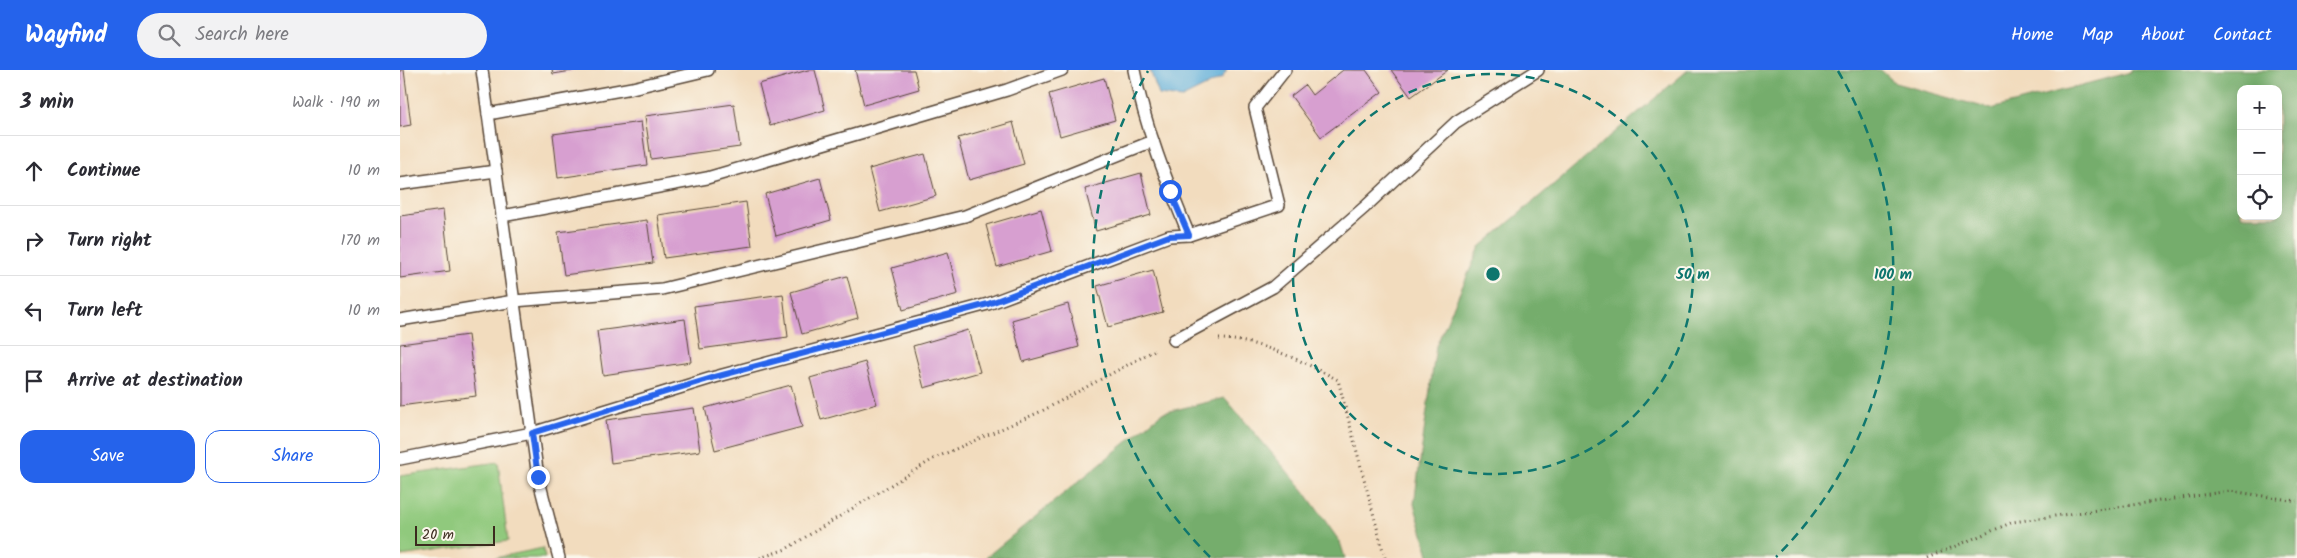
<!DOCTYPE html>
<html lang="en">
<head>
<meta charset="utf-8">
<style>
	:root { --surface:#fff; --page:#f2f2f3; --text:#2b2b33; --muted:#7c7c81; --line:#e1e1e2; --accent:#2563eb }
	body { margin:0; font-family:Kalam,sans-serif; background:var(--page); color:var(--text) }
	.controls { position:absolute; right:15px; top:15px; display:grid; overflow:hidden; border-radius:10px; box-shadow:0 5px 20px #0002 }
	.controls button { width:45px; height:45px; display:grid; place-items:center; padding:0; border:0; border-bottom:1px solid var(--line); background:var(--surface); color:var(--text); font:25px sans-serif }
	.scale { position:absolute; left:15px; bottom:12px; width:80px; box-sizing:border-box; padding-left:5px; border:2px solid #3b2a1e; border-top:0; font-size:14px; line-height:18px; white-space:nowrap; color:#3b2a1e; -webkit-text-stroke:4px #fbf7ec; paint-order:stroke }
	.stop { position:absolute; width:15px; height:15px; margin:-11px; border:4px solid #2563eb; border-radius:50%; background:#fff }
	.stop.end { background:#2563eb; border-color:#fff; box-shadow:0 1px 5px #0008 }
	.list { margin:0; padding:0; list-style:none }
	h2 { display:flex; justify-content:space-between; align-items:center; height:65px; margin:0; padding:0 20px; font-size:21px }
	h2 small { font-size:16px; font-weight:400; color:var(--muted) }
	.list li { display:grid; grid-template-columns:32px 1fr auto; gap:15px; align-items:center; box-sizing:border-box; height:70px; padding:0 20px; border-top:1px solid var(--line) }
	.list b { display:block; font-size:19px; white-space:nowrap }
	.list em { font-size:16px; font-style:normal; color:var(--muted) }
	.actions { display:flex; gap:10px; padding:15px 20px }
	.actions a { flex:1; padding:11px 0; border:1px solid var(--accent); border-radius:15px; text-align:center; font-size:18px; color:var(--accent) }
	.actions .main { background:var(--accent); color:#fff }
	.icon { flex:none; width:28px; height:28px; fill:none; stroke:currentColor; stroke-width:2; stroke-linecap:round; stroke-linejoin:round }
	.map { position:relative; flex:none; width:1897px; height:488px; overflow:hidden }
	header { display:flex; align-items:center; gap:30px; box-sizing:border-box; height:70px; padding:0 25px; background:var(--accent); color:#fff }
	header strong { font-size:24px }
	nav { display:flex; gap:28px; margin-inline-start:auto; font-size:18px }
	.search { width:350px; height:45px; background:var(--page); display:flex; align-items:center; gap:12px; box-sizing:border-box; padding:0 18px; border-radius:28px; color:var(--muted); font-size:19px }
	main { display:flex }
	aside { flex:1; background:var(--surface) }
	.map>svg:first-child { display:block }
	.green { fill:#90c97d; stroke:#667a4e }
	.forest { fill:#74ad6c; stroke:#586c45; fill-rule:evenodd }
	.water { fill:#5faed9; stroke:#4d6c7c }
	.building { fill:#d79fd0 }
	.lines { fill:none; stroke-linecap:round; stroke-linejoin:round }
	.lane-casing { stroke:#564536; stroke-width:14 }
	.path { stroke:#564536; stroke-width:3; stroke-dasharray:1 4; stroke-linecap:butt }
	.lane { stroke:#fff; stroke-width:11 }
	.route { stroke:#2563eb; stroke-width:6 }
	.ring { fill:none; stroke:#0f766e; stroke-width:2.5; stroke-dasharray:9 6 }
	.centre { fill:#0f766e; stroke:#fbf7ec; stroke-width:2.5 }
	.ring-label { font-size:15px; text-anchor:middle; font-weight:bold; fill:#0f766e; stroke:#fbf7ec; stroke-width:4; stroke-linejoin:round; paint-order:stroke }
</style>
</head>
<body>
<header>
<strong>Wayfind</strong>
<div class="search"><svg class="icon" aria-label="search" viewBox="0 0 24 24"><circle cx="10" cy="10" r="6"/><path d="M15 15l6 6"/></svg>Search here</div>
<nav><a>Home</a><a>Map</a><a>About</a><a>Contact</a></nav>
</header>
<main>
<aside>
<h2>3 min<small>Walk · 190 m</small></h2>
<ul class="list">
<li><svg class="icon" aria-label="ahead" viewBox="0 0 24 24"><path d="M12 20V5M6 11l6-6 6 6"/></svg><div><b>Continue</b></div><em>10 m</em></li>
<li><svg class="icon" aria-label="right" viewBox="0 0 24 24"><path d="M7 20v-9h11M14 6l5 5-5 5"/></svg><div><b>Turn right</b></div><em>170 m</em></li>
<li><svg class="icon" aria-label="left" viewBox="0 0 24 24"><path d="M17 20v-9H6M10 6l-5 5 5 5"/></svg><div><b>Turn left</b></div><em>10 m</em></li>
<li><svg class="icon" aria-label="arrive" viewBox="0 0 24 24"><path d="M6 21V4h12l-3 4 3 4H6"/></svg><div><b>Arrive at destination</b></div></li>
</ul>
<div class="actions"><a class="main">Save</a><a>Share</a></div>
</aside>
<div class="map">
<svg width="1897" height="488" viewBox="0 0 1897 488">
	<rect width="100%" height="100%" fill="#fbf7ec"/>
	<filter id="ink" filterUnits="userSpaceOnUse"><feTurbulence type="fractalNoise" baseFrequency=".02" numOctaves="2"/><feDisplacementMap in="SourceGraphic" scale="10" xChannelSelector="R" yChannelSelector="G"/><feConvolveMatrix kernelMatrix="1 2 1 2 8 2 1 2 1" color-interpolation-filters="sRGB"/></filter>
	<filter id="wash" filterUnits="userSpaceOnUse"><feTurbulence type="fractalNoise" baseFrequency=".0096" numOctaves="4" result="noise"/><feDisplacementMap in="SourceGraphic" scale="20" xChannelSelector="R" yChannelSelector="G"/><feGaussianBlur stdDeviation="1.12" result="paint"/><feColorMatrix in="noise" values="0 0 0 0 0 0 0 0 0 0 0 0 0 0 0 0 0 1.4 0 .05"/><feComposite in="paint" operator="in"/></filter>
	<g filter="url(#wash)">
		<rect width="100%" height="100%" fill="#f2dcbe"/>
		<g class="green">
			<polygon points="98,392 108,471 0,486 0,406"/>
			<polygon points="143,478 145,488 95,488"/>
		</g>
		<g class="forest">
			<path d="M1288,0H1481L1495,13L1591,39L1731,2L1732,0H1897V488H1030L1014,434L1036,276L1080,177ZM1841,19H1878V146H1841Z"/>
			<polygon points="825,328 904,421 940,472 945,488 585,488 762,343"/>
		</g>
		<polygon class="water" points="750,0 827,0 822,8 782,28 759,25"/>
		<g id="blocks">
			<g class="building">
				<polygon points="0,0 4,0 11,55 0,57"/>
				<polygon points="152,0 172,0 172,1 153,4"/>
				<polygon points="408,0 415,0 425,40 370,56 359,14"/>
				<polygon points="455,0 514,0 519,19 464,35"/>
				<polygon points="943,0 966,0 982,22 921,67 891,26 905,15 912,25"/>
				<polygon points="991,0 1048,0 1011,27"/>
				<polygon points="704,8 715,50 660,66 649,24"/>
				<polygon points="334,34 340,77 251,89 245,46"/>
				<polygon points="241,52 247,95 158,108 153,64"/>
				<polygon points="613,52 624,94 569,110 558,68"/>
				<polygon points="525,84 536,126 480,142 469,99"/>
				<polygon points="741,103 751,145 696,161 685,119"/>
				<polygon points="420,108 431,150 376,166 365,124"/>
				<polygon points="346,132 352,176 264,188 258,145"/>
				<polygon points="641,139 652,181 597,197 586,155"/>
				<polygon points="43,140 50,201 0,208 0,146"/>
				<polygon points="247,150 253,193 164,205 158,162"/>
				<polygon points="548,182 558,224 503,240 492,198"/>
				<polygon points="753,200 763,242 708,257 697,216"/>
				<polygon points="447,206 458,248 402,264 391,222"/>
				<polygon points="383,224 388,267 300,279 294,236"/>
				<polygon points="668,234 679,277 623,292 612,250"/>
				<polygon points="285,249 291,292 203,305 197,261"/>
				<polygon points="568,260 580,302 524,318 513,276"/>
				<polygon points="68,265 76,326 0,336 0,274"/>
				<polygon points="465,292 477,334 421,350 410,308"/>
				<polygon points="391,315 402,357 315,380 305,338"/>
				<polygon points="294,338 300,381 211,393 206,350"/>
			</g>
		</g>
	</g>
	<g filter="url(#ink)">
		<use href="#blocks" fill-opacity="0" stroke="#564536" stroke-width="1"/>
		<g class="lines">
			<g class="lane-casing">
				<g id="lane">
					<polyline points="82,0 138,407 159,488"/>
					<path d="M734,0C745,57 767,112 789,165L879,135L855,38L885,0"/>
					<polyline points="88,44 232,18 308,0"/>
					<polyline points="0,114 96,101"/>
					<polyline points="102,146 307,108 607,20 662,0"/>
					<polyline points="0,250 114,231 262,219 565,146 753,71"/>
					<polyline points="774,270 873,217 965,137 1056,52 1138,0"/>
					<polyline points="0,389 132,363 315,307 588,234 769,166 789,165"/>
				</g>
			</g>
			<g class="path">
				<path d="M819,269C857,269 905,292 938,310L985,488"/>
				<polyline points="360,488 386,479 535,388 642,341 757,279"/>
				<polyline points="1527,488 1613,452 1830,421 1897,431"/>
			</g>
			<use href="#lane" class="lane"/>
		</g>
	</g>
	<g class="lines" filter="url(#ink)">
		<polyline class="route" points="138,407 132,363 315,307 588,234 769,166 789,165 770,121"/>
	</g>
	<g class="ring">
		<circle cx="1093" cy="204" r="200"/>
		<path d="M810 487A400 400 0 0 1 748 1M1438 1A400 400 0 0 1 1376 487"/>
	</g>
	<circle cx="1093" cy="204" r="8" class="centre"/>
	<g class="ring-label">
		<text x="1293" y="209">50 m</text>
		<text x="1493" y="209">100 m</text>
	</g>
</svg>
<div class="controls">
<button>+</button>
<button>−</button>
<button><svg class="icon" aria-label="locate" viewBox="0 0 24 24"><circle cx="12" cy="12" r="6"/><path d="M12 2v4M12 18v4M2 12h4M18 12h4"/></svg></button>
</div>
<div class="scale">20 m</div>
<div class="stop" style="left:770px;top:121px"></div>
<div class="stop end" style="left:138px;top:407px"></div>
</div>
</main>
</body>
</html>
